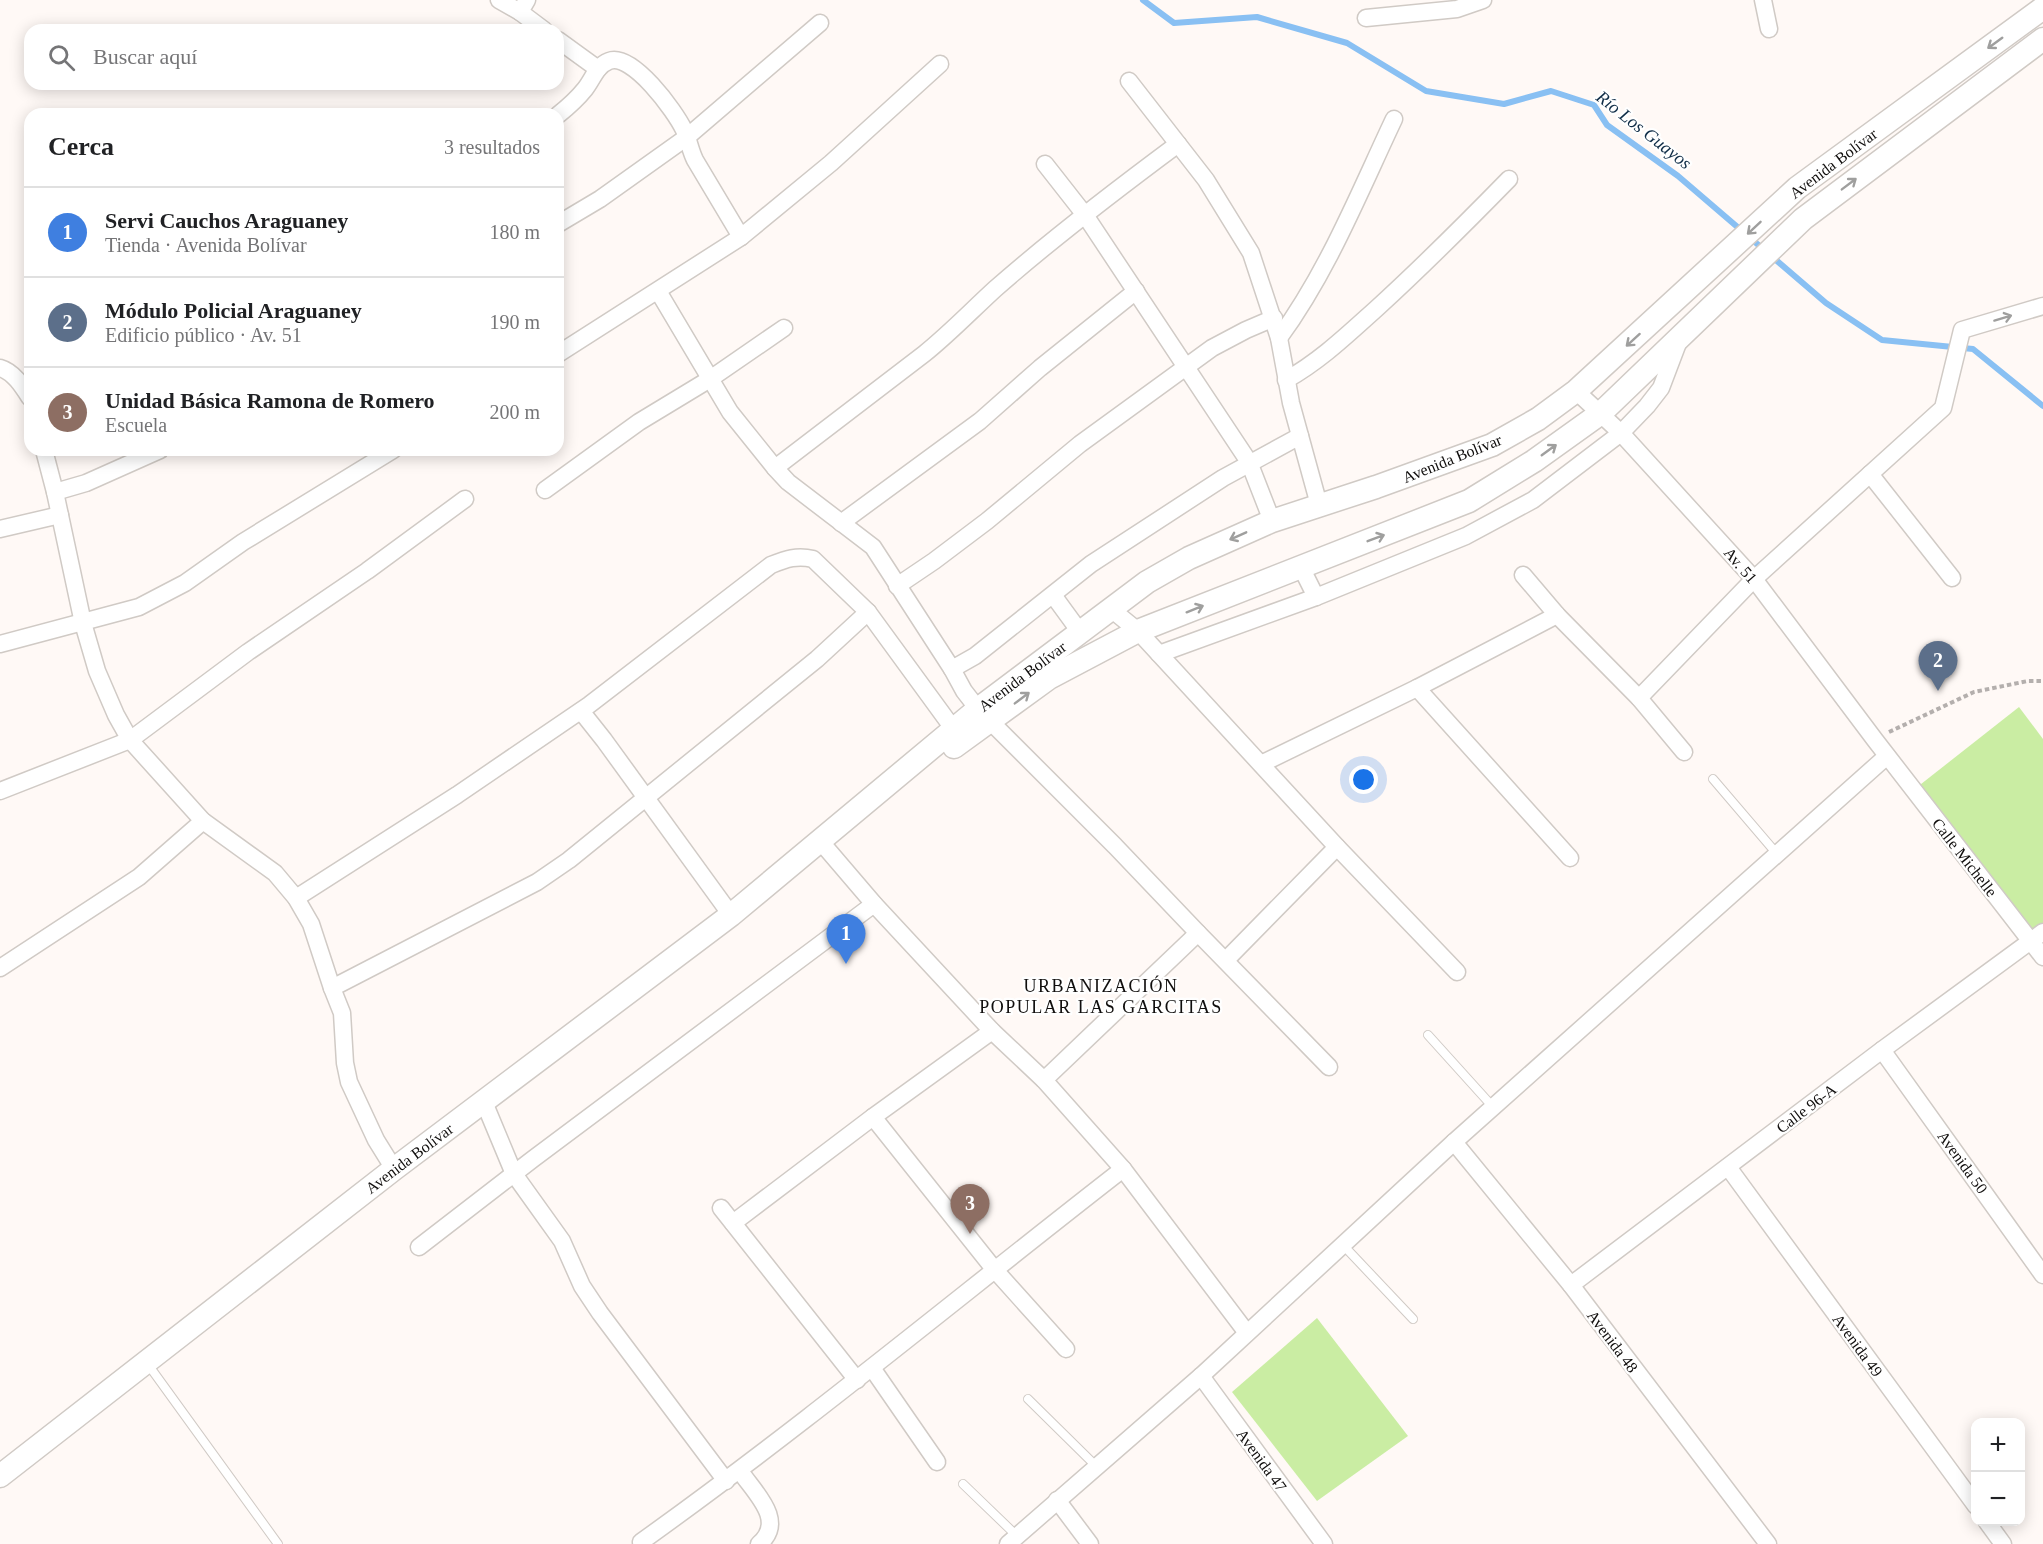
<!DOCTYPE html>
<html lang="es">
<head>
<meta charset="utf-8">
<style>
	:root { --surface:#fff; --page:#f2f2f2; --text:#202124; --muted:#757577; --line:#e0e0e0; --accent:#c83e1f }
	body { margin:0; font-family:Georgia,serif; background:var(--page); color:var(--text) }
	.controls { position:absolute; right:18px; bottom:18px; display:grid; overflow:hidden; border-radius:12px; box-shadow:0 3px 15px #0003 }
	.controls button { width:54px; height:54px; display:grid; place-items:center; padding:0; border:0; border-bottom:2px solid var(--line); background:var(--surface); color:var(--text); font:30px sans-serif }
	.you { position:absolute; left:1364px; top:780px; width:21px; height:21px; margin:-15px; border:4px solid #fff; border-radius:50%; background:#1a73e8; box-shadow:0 0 0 9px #1a73e833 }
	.badge { display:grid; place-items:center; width:39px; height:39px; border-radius:50%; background:var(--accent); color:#fff; font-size:20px; font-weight:700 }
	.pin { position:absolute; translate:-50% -50px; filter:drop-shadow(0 2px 3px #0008) }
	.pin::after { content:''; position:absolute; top:32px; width:21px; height:18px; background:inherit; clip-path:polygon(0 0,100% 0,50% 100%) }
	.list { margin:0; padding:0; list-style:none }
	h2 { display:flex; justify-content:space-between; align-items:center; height:78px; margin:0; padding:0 24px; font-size:26px }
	h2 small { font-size:20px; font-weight:400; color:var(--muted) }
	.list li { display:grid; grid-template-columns:39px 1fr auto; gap:18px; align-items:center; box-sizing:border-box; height:90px; padding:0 24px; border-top:2px solid var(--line) }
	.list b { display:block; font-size:22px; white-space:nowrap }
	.list p { margin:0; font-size:20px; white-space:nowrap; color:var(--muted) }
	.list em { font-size:20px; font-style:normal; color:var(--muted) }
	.icon { flex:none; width:33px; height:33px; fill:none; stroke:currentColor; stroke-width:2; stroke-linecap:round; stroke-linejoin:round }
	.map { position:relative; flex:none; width:2043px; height:1544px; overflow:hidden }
	.search { position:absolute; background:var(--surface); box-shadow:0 3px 15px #0003; left:24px; top:24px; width:540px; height:66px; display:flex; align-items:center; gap:15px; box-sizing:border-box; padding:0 21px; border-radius:18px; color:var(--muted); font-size:22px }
	.panel { position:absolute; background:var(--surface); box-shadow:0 3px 15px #0003; left:24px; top:108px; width:540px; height:348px; border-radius:18px }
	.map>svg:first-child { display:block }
	.green { fill:#caeda3 }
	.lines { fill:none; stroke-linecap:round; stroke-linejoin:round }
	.stream { stroke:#89c0f3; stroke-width:6 }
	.lane-casing { stroke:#d0cac5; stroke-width:10 }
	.street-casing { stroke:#d0cac5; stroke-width:19 }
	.secondary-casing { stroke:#d0cac5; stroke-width:25 }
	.path { stroke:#b4afad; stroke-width:4; stroke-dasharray:4.5 3; stroke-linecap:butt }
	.lane { stroke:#fff; stroke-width:8 }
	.street { stroke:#fff; stroke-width:16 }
	.secondary { stroke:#fff; stroke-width:22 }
	.oneway { stroke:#9f9f9e }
	.labels { text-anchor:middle; stroke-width:4.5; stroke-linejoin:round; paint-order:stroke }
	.street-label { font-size:16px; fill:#100e0d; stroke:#fff }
	.water-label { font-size:18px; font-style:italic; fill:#102d47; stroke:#fff }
	.neighbourhood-label { font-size:18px; letter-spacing:1.5px; fill:#100e0d; stroke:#fff }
</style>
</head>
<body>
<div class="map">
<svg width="2043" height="1544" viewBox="0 0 2043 1544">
	<rect width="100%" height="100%" fill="#fff9f6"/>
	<g class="green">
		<polygon points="2019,707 2043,739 2043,925 2031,935 1916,788"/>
		<polygon points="1317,1318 1408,1436 1317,1501 1232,1392"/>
	</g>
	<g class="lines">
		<polyline class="stream" points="1143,0 1174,23 1257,17 1347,43 1426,91 1504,104 1551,91 1594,105 1607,125 1678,176 1826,303 1882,340 1973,349 2043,406"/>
		<g class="lane-casing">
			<g id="lane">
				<polyline points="1713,779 1777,854"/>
				<polyline points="1428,1035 1493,1107"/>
				<polyline points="1343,1245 1413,1319"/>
				<polyline points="147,1363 278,1544"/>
				<polyline points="1028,1399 1096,1466"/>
				<polyline points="963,1484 1017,1536"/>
			</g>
		</g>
		<g class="street-casing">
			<g id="street">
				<polyline points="499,0 520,12"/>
				<polyline points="527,0 520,12 544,30"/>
				<polyline points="1763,0 1769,29"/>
				<polyline points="1366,18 1457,9 1483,0"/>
				<polyline points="558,40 598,69"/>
				<polyline points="1129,81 1206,180 1251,253 1279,338 1291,403 1319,505"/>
				<path d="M558,115C568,107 577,99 585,89C593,79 596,66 609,61C632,52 675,111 684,130C689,140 690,150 695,160L741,237"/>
				<polyline points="1045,164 1085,215 1249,462 1272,521"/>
				<polyline points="558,224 600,199 687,137 820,23"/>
				<polyline points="658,291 730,412 775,468 788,482 873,547 952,669 975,656 1091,564 1223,478 1300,436"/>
				<path d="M1279,338C1328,271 1359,193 1394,119"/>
				<polyline points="558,354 741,237 831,163 940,64"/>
				<path d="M0,368C14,372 23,387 30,398"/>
				<path d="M1286,380C1320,361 1347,335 1376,309C1422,267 1466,223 1509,179"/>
				<polyline points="1576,391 1621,433 1754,579 1875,740 2043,957"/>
				<polyline points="44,450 55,492 83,623 97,671 116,715 130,740 203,821 275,873 296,898 311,924 332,988 342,1013 345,1063 349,1082 376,1140 394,1169"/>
				<path d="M775,468L924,354C949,334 971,311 995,289C1053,238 1116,190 1178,144"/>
				<polyline points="1870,474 1952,578"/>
				<polyline points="545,490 639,422 710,379 784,328"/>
				<polyline points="55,492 86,483 160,450"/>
				<polyline points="841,523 980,421 1040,368 1136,291"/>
				<polyline points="0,529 60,515"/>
				<polyline points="1301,567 1316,597"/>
				<polyline points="1523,575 1557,615 1639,698 1684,752"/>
				<polyline points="897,586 934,561 987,521 1080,444 1212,348 1246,330 1274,318"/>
				<polyline points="1053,595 1080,632"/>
				<polyline points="1111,609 1138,631 1337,847 1457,972"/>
				<polyline points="0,644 139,607 185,583 243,542 393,450"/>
				<polyline points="1159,654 1316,597 1466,536 1533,500 1621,433 1647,406 1661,388 1680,338"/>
				<polyline points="952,669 964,691 978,709 1115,846 1198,933 1329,1067"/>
				<polyline points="1417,688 1570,858"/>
				<polyline points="1639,698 1754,579 1943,408 1962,330 2043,306"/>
				<polyline points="581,711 604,740 731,915"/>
				<polyline points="1261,764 1417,688 1557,615"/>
				<polyline points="0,791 130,740 248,652 367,571 465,499"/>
				<polyline points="821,842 874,904 992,1031 1044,1080 1123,1169 1247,1333"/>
				<path d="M296,898L457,795L589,705L771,565C786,559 797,555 813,559L868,612L960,738"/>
				<polyline points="1226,960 1337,847"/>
				<polyline points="0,968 139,877 203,821"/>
				<polyline points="332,988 537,882 569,860 817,659 868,612"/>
				<polyline points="1882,1050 2043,1275"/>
				<polyline points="1044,1080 1198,933"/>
				<polyline points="484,1102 514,1174 562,1241 582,1286 600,1313 726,1481"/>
				<polyline points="873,1117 994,1269 1066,1349"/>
				<polyline points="1454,1142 1571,1285 1768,1544"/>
				<polyline points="1728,1167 1976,1506"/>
				<polyline points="721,1208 857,1380"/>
				<polyline points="733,1223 873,1117 992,1031"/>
				<polyline points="419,1247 533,1159 874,904"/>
				<polyline points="1571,1285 1882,1050 2043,932"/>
				<polyline points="872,1368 937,1462"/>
				<polyline points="1201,1376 1324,1544"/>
				<path d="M740,1471C754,1492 787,1521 759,1544"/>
				<polyline points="1057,1500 1090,1544"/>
				<polyline points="1987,1522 2003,1544"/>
				<path d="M641,1542C806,1424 962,1294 1123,1169"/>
				<polyline points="1008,1544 1201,1376 1454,1142 1887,756"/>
			</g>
		</g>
		<g class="secondary-casing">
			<g id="secondary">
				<polyline points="954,747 1049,678 1138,631 1469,501 1534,461 1601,413 1803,219 2043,39"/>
				<polyline points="0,1476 394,1169 731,915 978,709 1147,582 1189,558 1272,521 1376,487 1492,445 1538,419 1576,391 1797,188 2043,8"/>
			</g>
		</g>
		<polyline class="path" points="1889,732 1974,692 2028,681 2043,681"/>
		<use href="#lane" class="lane"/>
		<use href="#street" class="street"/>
		<use href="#secondary" class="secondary"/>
	</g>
	<defs><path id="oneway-shaft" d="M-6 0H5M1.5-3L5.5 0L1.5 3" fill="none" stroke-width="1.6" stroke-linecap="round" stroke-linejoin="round" transform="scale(1.5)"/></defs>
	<g class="oneway">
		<use href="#oneway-shaft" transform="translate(1995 43) rotate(144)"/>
		<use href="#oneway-shaft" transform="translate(1849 184) rotate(-37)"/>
		<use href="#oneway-shaft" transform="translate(1754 228) rotate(137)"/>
		<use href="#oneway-shaft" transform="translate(2003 318) rotate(-17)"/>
		<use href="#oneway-shaft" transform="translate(1633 340) rotate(138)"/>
		<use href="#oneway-shaft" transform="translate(1549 450) rotate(-36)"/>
		<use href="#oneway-shaft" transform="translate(1238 536) rotate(156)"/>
		<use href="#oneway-shaft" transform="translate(1376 538) rotate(-21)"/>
		<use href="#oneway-shaft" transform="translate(1195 609) rotate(-22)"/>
		<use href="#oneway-shaft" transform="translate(1022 698) rotate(-37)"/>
	</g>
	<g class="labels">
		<g class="street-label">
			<text transform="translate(1833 163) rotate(-37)" y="6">Avenida Bolívar</text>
			<text transform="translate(1452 458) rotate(-22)" y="6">Avenida Bolívar</text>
			<text transform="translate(1741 565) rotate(49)" y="6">Av. 51</text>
			<text transform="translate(1022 676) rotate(-37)" y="6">Avenida Bolívar</text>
			<text transform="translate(1965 857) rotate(52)" y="6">Calle Michelle</text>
			<text transform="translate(1806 1108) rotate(-37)" y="6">Calle 96-A</text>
			<text transform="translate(409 1158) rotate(-37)" y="6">Avenida Bolívar</text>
			<text transform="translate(1963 1162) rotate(54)" y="6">Avenida 50</text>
			<text transform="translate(1613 1341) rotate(53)" y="6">Avenida 48</text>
			<text transform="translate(1858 1345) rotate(54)" y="6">Avenida 49</text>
			<text transform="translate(1262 1460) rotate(54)" y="6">Avenida 47</text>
		</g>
		<g class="water-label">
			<text transform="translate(1644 130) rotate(38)" y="6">Río Los Guayos</text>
		</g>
		<g class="neighbourhood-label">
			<text x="1101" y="992">URBANIZACIÓN<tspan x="1101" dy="21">POPULAR LAS GARCITAS</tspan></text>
		</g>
	</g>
</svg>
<div class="controls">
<button>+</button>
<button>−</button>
</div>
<div class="you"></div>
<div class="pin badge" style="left:846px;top:964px;background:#3f7fe0">1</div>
<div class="pin badge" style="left:1938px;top:691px;background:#5c6f8a">2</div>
<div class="pin badge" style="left:970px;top:1234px;background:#8d6e63">3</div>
<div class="search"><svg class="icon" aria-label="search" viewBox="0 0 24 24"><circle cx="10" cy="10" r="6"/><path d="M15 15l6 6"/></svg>Buscar aquí</div>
<section class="panel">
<h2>Cerca<small>3 resultados</small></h2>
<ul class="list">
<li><span class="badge" style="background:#3f7fe0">1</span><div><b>Servi Cauchos Araguaney</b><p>Tienda · Avenida Bolívar</p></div><em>180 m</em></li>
<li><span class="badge" style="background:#5c6f8a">2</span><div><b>Módulo Policial Araguaney</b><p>Edificio público · Av. 51</p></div><em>190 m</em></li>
<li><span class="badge" style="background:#8d6e63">3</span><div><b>Unidad Básica Ramona de Romero</b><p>Escuela</p></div><em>200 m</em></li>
</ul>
</section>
</div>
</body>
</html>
